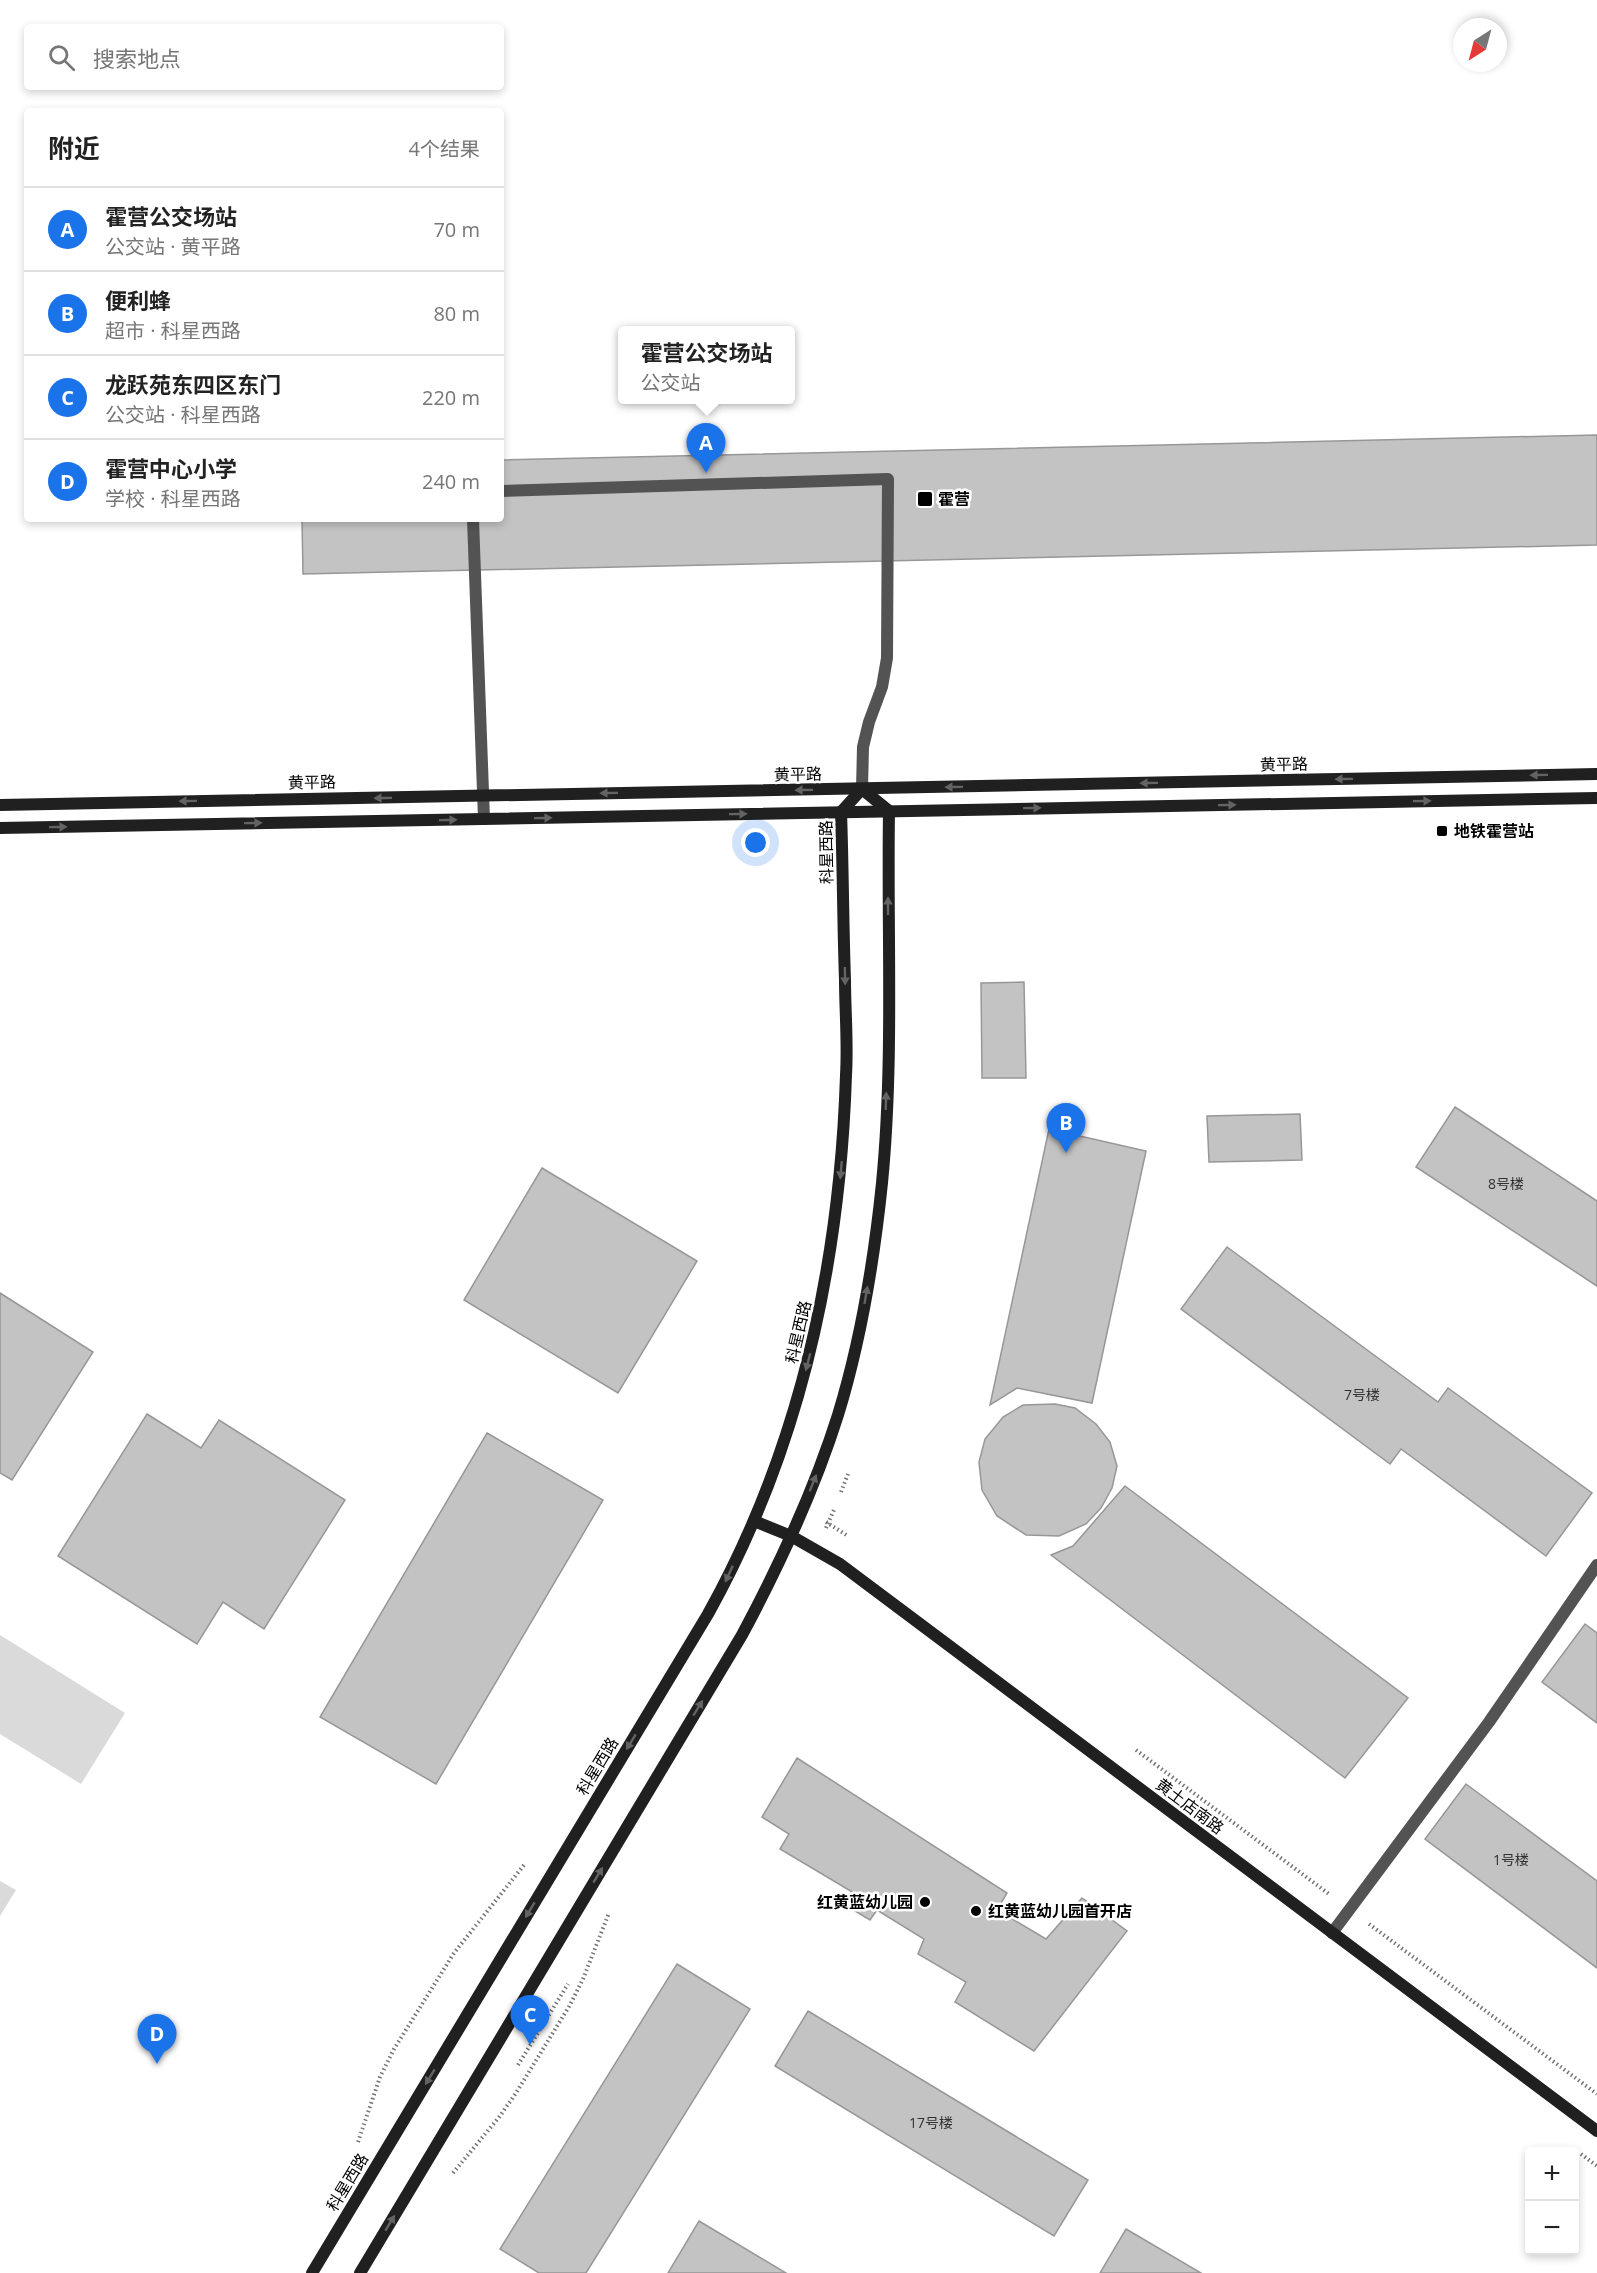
<!DOCTYPE html>
<html lang="zh">
<head>
<meta charset="utf-8">
<style>
	:root { --surface:#fff; --page:#f2f2f2; --text:#222; --muted:#767676; --line:#e0e0e0; --accent:#1a73e8 }
	body { margin:0; font-family:"Open Sans","Noto Sans SC",sans-serif; background:var(--page); color:var(--text) }
	.controls { position:absolute; right:18px; bottom:18px; display:grid; overflow:hidden; border-radius:6px; box-shadow:0 3px 9px #0003 }
	.controls button { width:54px; height:54px; display:grid; place-items:center; padding:0; border:0; border-bottom:2px solid var(--line); background:var(--surface); color:var(--text); font:30px sans-serif }
	.compass { position:absolute; left:1453px; top:18px; width:54px; height:54px; border-radius:50%; background:var(--surface); box-shadow:0 3px 9px #0003; rotate:216deg }
	.you { position:absolute; left:756px; top:843px; width:21px; height:21px; margin:-15px; border:4px solid #fff; border-radius:50%; background:#1a73e8; box-shadow:0 0 0 9px #1a73e833 }
	.badge { display:grid; place-items:center; width:39px; height:39px; border-radius:50%; background:var(--accent); color:#fff; font-size:20px; font-weight:700 }
	.pin { position:absolute; translate:-50% -50px; filter:drop-shadow(0 2px 3px #0008) }
	.pin::after { content:''; position:absolute; top:32px; width:21px; height:18px; background:inherit; clip-path:polygon(0 0,100% 0,50% 100%) }
	.popup { position:absolute; left:618px; top:326px; width:177px; height:78px; box-sizing:border-box; display:grid; place-content:center; border-radius:6px; background:var(--surface); filter:drop-shadow(0 2px 4px #0005); font-size:20px; white-space:nowrap; color:var(--muted) }
	.popup b { font-size:22px; color:var(--text) }
	.popup::after { content:''; position:absolute; left:50%; top:100%; margin-left:-12px; border:12px solid transparent; border-top-color:var(--surface) }
	.list { margin:0; padding:0; list-style:none }
	h2 { display:flex; justify-content:space-between; align-items:center; height:78px; margin:0; padding:0 24px; font-size:26px }
	h2 small { font-size:20px; font-weight:400; color:var(--muted) }
	.list li { display:grid; grid-template-columns:39px 1fr auto; gap:18px; align-items:center; box-sizing:border-box; height:84px; padding:0 24px; border-top:2px solid var(--line) }
	.list b { display:block; font-size:22px; white-space:nowrap }
	.list p { margin:0; font-size:20px; white-space:nowrap; color:var(--muted) }
	.list em { font-size:20px; font-style:normal; color:var(--muted) }
	.icon { flex:none; width:33px; height:33px; fill:none; stroke:currentColor; stroke-width:2; stroke-linecap:round; stroke-linejoin:round }
	.map { position:relative; flex:none; width:1597px; height:2273px; overflow:hidden }
	.search { position:absolute; background:var(--surface); box-shadow:0 3px 9px #0003; left:24px; top:24px; width:480px; height:66px; display:flex; align-items:center; gap:15px; box-sizing:border-box; padding:0 21px; border-radius:6px; color:var(--muted); font-size:22px }
	.panel { position:absolute; background:var(--surface); box-shadow:0 3px 9px #0003; left:24px; top:108px; width:480px; height:414px; border-radius:6px }
	.map>svg:first-child { display:block }
	.green { fill:#dadada }
	.building { fill:#c3c3c3; stroke:#979797; stroke-width:1.5 }
	.lines { fill:none; stroke-linecap:round; stroke-linejoin:round }
	.path { stroke:#757575; stroke-width:4; stroke-dasharray:1.5 3; stroke-linecap:butt }
	.lane { stroke:#535353; stroke-width:12 }
	.street { stroke:#535353; stroke-width:12 }
	.secondary { stroke:#202020; stroke-width:12 }
	.oneway { fill:#636363 }
	.poi-dot { fill:#000; stroke:#fff; stroke-width:2 }
	.labels { text-anchor:middle; stroke-width:5; stroke-linejoin:round; paint-order:stroke }
	.number-label { font-size:14px; fill:#313131 }
	.poi-label { font-size:16px; font-weight:bold; fill:#000; stroke:#fff; text-anchor:start }
	.street-label { font-size:16px; fill:#000; stroke:#fff }
</style>
</head>
<body>
<div class="map">
<svg width="1597" height="2273" viewBox="0 0 1597 2273">
	<rect width="100%" height="100%" fill="#fff"/>
	<g class="green">
		<polygon points="0,1635 125,1713 81,1784 0,1734"/>
		<polygon points="0,1881 16,1890 0,1916"/>
	</g>
	<g class="building">
		<polygon points="1597,435 1597,545 303,574 302,519 501,519 501,460"/>
		<polygon points="1024,982 1026,1078 982,1078 981,983"/>
		<polygon points="1455,1107 1597,1201 1597,1286 1416,1167"/>
		<polygon points="1300,1114 1302,1160 1209,1162 1207,1116"/>
		<polygon points="1049,1129 1146,1151 1092,1403 1017,1388 990,1405"/>
		<polygon points="542,1168 697,1261 618,1393 464,1300"/>
		<polygon points="1227,1247 1438,1402 1448,1388 1592,1493 1546,1556 1401,1449 1390,1464 1181,1309"/>
		<polygon points="0,1293 93,1352 12,1480 0,1473"/>
		<polygon points="1055,1404 1075,1408 1096,1424 1110,1442 1117,1466 1112,1488 1101,1508 1086,1524 1059,1536 1026,1535 997,1516 982,1490 979,1462 985,1439 1003,1417 1023,1405"/>
		<polygon points="147,1414 201,1448 219,1420 345,1500 264,1629 223,1602 197,1644 58,1556"/>
		<polygon points="487,1433 603,1500 436,1784 320,1717"/>
		<polygon points="1125,1486 1408,1698 1345,1778 1051,1555 1073,1546"/>
		<polygon points="1585,1624 1597,1633 1597,1723 1542,1682"/>
		<polygon points="797,1758 1007,1893 997,1910 1046,1939 1082,1898 1127,1931 1034,2051 955,2002 966,1982 918,1954 924,1939 877,1910 870,1920 845,1905 854,1893 780,1849 789,1834 762,1817"/>
		<polygon points="1466,1784 1597,1881 1597,1968 1425,1839"/>
		<polygon points="677,1964 750,2009 586,2273 539,2273 500,2249"/>
		<polygon points="808,2011 1088,2180 1054,2236 775,2066"/>
		<polygon points="699,2221 786,2273 668,2273"/>
		<polygon points="1126,2229 1201,2273 1100,2273"/>
	</g>
	<g class="lines">
		<g class="path">
			<polyline points="841,1492 848,1474"/>
			<polyline points="826,1522 848,1536"/>
			<polyline points="826,1528 834,1510"/>
			<polyline points="1136,1750 1329,1894"/>
			<polyline points="1369,1924 1597,2094"/>
			<polyline points="518,2065 568,1984"/>
			<polyline points="358,2142 380,2077 394,2049 454,1953 524,1865"/>
			<polyline points="1581,2154 1597,2166"/>
			<polyline points="453,2173 500,2116 516,2093 570,2005 583,1979 609,1913"/>
		</g>
		<g class="lane">
			<polyline points="501,491 888,479 887,658 882,687 869,722 863,747 862,789"/>
			<polyline points="473,519 484,819"/>
		</g>
		<polyline class="street" points="1332,1933 1489,1722 1597,1565"/>
		<g class="secondary">
			<polyline points="862,789 889,811"/>
			<polyline points="0,805 1597,774"/>
			<polyline points="0,828 1597,798"/>
			<polyline points="754,1521 791,1536 840,1564 1597,2131"/>
			<path d="M312,2273L708,1614C800,1449 840,1263 846,1075C848,1043 845,1011 845,980C843,924 843,868 841,812L862,789"/>
			<path d="M360,2273L742,1635C780,1564 814,1491 838,1415C861,1340 874,1261 882,1183C894,1060 887,935 889,811"/>
		</g>
	</g>
	<defs><path id="oneway-solid" d="M-6-.8H1V-3.2L6.5 0L1 3.2V.8H-6Z" transform="scale(1.5)"/></defs>
	<g class="oneway">
		<use href="#oneway-solid" transform="translate(1539 775) rotate(179)"/>
		<use href="#oneway-solid" transform="translate(1344 779) rotate(179)"/>
		<use href="#oneway-solid" transform="translate(1149 783) rotate(179)"/>
		<use href="#oneway-solid" transform="translate(954 787) rotate(179)"/>
		<use href="#oneway-solid" transform="translate(804 790) rotate(179)"/>
		<use href="#oneway-solid" transform="translate(609 793) rotate(179)"/>
		<use href="#oneway-solid" transform="translate(383 798) rotate(179)"/>
		<use href="#oneway-solid" transform="translate(188 801) rotate(179)"/>
		<use href="#oneway-solid" transform="translate(1422 801) rotate(-1)"/>
		<use href="#oneway-solid" transform="translate(1227 805) rotate(-1)"/>
		<use href="#oneway-solid" transform="translate(1032 808) rotate(-1)"/>
		<use href="#oneway-solid" transform="translate(738 814) rotate(-1)"/>
		<use href="#oneway-solid" transform="translate(543 818) rotate(-1)"/>
		<use href="#oneway-solid" transform="translate(448 820) rotate(-1)"/>
		<use href="#oneway-solid" transform="translate(253 823) rotate(-1)"/>
		<use href="#oneway-solid" transform="translate(58 827) rotate(-1)"/>
		<use href="#oneway-solid" transform="translate(888 906) rotate(-90)"/>
		<use href="#oneway-solid" transform="translate(845 976) rotate(89)"/>
		<use href="#oneway-solid" transform="translate(886 1101) rotate(-88)"/>
		<use href="#oneway-solid" transform="translate(841 1170) rotate(95)"/>
		<use href="#oneway-solid" transform="translate(866 1295) rotate(-80)"/>
		<use href="#oneway-solid" transform="translate(808 1362) rotate(105)"/>
		<use href="#oneway-solid" transform="translate(813 1483) rotate(-68)"/>
		<use href="#oneway-solid" transform="translate(729 1574) rotate(115)"/>
		<use href="#oneway-solid" transform="translate(698 1708) rotate(-59)"/>
		<use href="#oneway-solid" transform="translate(631 1742) rotate(121)"/>
		<use href="#oneway-solid" transform="translate(598 1875) rotate(-59)"/>
		<use href="#oneway-solid" transform="translate(530 1910) rotate(121)"/>
		<use href="#oneway-solid" transform="translate(430 2077) rotate(121)"/>
		<use href="#oneway-solid" transform="translate(390 2223) rotate(-59)"/>
	</g>
	<g class="poi-dot">
		<rect x="917" y="491" width="16" height="16" rx="3"/>
		<rect x="1436" y="825" width="12" height="12" rx="3"/>
		<circle cx="925" cy="1902" r="6"/>
		<circle cx="976" cy="1911" r="6"/>
	</g>
	<g class="labels">
		<g class="number-label">
			<text x="1506" y="1189">8号楼</text>
			<text x="1362" y="1400">7号楼</text>
			<text x="1511" y="1865">1号楼</text>
			<text x="931" y="2128">17号楼</text>
		</g>
		<g class="poi-label">
			<text x="938" y="505">霍营</text>
			<text x="1454" y="837">地铁霍营站</text>
			<text x="913" y="1908" text-anchor="end">红黄蓝幼儿园</text>
			<text x="988" y="1917">红黄蓝幼儿园首开店</text>
		</g>
		<g class="street-label">
			<text transform="translate(1284 764) rotate(-1)" y="6">黄平路</text>
			<text transform="translate(798 774) rotate(-1)" y="6">黄平路</text>
			<text transform="translate(312 782) rotate(-1)" y="6">黄平路</text>
			<text transform="translate(826 852) rotate(-91)" y="6">科星西路</text>
			<text transform="translate(798 1332) rotate(-77)" y="6">科星西路</text>
			<text transform="translate(597 1766) rotate(-59)" y="6">科星西路</text>
			<text transform="translate(1190 1806) rotate(37)" y="6">黄土店南路</text>
			<text transform="translate(347 2182) rotate(-59)" y="6">科星西路</text>
		</g>
	</g>
</svg>
<div class="controls">
<button>+</button>
<button>−</button>
</div>
<svg class="compass" viewBox="-18 -18 36 36"><path d="M0-13l5 13h-10z" fill="#e53935"/><path d="M0 13l5-13h-10z" fill="#767676"/></svg>
<div class="you"></div>
<div class="pin badge" style="left:706px;top:473px">A</div>
<div class="popup"><b>霍营公交场站</b>公交站</div>
<div class="pin badge" style="left:1066px;top:1153px">B</div>
<div class="pin badge" style="left:530px;top:2045px">C</div>
<div class="pin badge" style="left:157px;top:2064px">D</div>
<div class="search"><svg class="icon" aria-label="search" viewBox="0 0 24 24"><circle cx="10" cy="10" r="6"/><path d="M15 15l6 6"/></svg>搜索地点</div>
<section class="panel">
<h2>附近<small>4个结果</small></h2>
<ul class="list">
<li><span class="badge">A</span><div><b>霍营公交场站</b><p>公交站 · 黄平路</p></div><em>70 m</em></li>
<li><span class="badge">B</span><div><b>便利蜂</b><p>超市 · 科星西路</p></div><em>80 m</em></li>
<li><span class="badge">C</span><div><b>龙跃苑东四区东门</b><p>公交站 · 科星西路</p></div><em>220 m</em></li>
<li><span class="badge">D</span><div><b>霍营中心小学</b><p>学校 · 科星西路</p></div><em>240 m</em></li>
</ul>
</section>
</div>
</body>
</html>
